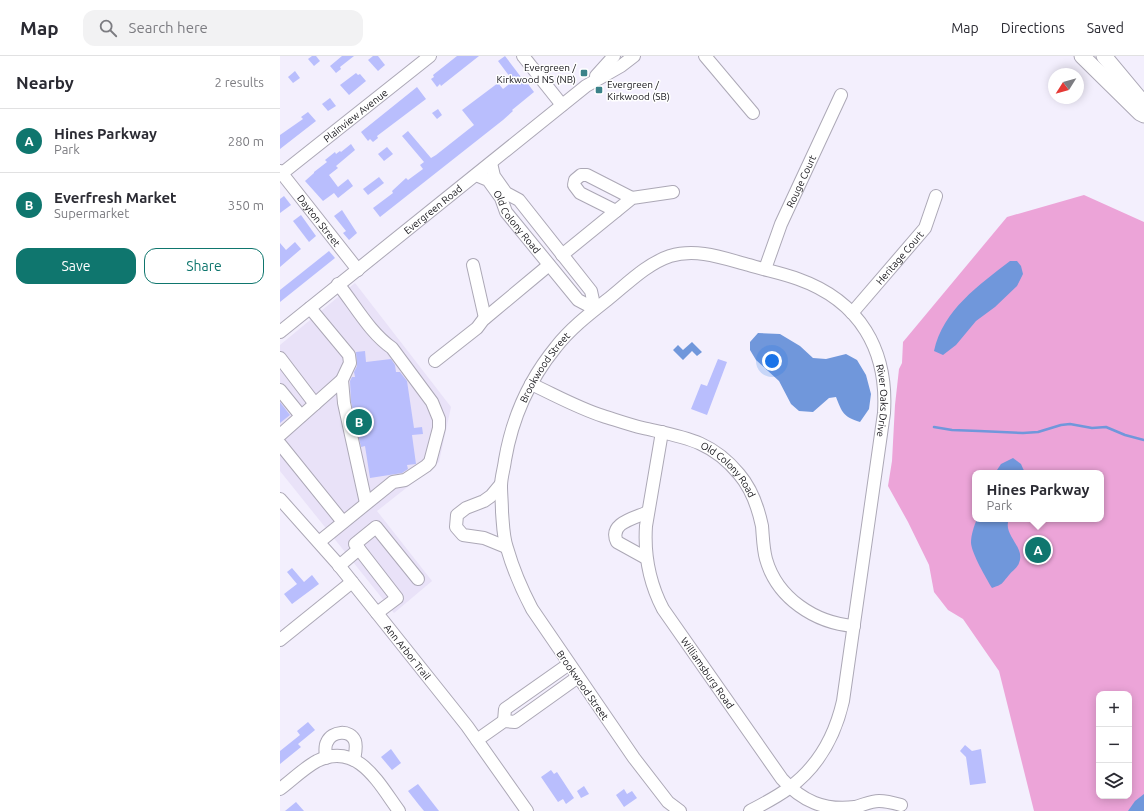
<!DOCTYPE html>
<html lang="en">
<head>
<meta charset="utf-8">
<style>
	:root { --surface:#fff; --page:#f2f2f3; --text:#2b2b33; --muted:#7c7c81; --line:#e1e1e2; --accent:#0f766e }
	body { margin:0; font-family:Ubuntu,sans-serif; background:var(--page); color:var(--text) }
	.controls { position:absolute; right:12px; bottom:12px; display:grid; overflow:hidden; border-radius:8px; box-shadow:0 2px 10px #0003 }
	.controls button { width:36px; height:36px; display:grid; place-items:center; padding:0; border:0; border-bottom:1px solid var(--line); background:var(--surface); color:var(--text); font:20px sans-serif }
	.compass { position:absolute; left:768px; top:12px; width:36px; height:36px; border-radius:50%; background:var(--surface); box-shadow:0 2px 10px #0003; rotate:233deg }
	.you { position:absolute; left:492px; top:305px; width:14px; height:14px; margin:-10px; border:3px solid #fff; border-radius:50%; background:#1a73e8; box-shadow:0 0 0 6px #1a73e833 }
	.badge { display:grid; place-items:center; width:26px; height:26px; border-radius:50%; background:var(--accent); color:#fff; font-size:13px; font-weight:700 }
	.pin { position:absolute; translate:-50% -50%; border:2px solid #fff; box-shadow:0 1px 4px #0006 }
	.popup { position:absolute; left:692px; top:414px; width:132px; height:52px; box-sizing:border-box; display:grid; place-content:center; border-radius:8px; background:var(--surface); filter:drop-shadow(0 1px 3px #0005); font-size:13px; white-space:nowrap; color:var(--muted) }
	.popup b { font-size:15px; color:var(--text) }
	.popup::after { content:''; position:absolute; left:50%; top:100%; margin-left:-8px; border:8px solid transparent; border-top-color:var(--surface) }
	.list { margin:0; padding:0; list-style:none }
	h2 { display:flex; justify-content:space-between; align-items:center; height:52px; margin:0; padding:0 16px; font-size:17px }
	h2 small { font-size:13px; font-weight:400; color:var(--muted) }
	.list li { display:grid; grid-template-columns:26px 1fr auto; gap:12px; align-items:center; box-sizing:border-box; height:64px; padding:0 16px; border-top:1px solid var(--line) }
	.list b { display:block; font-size:15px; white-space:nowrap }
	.list p { margin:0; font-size:13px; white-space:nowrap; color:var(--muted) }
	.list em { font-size:13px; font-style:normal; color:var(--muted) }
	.actions { display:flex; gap:8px; padding:12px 16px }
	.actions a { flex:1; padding:9px 0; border:1px solid var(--accent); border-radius:12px; text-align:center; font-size:14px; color:var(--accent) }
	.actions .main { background:var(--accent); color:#fff }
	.icon { flex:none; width:22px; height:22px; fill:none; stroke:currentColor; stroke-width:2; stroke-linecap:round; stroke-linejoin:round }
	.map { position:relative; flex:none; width:864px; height:755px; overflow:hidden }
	header { display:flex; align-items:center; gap:24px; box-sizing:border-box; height:56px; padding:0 20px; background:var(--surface); border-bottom:1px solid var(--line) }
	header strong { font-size:19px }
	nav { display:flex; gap:22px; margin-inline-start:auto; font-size:14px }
	.search { width:280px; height:36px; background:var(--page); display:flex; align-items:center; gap:10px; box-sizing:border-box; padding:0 14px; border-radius:12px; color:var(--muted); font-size:15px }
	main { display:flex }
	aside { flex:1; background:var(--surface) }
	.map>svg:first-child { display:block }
	.built { fill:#e9e2f8 }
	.green { fill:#eca4d8; fill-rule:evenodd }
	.water { fill:#7097db }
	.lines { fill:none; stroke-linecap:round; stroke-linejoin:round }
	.stream { stroke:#7097db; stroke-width:2.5 }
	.building { fill:#b9befd }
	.minor-casing { stroke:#aca8b6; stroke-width:14 }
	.major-casing { stroke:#aca8b6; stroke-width:17 }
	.minor { stroke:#fff; stroke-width:12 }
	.major { stroke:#fff; stroke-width:15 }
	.poi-dot { fill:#3a8289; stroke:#fff; stroke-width:1.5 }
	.labels { text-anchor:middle; stroke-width:3; stroke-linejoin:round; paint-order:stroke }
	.poi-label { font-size:10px; fill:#16151a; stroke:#fff; text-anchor:end }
	.street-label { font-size:10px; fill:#16151a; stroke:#fff }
</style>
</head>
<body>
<header>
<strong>Map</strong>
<div class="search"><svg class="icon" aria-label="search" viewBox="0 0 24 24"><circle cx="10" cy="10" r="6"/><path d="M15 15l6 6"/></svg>Search here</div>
<nav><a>Map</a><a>Directions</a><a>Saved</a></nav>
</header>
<main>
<aside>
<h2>Nearby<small>2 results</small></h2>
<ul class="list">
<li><span class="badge">A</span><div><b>Hines Parkway</b><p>Park</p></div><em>280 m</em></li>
<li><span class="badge">B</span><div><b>Everfresh Market</b><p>Supermarket</p></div><em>350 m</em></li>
</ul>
<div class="actions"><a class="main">Save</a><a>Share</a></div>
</aside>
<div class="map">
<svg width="864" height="755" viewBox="0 0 864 755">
	<rect width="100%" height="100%" fill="#f3effd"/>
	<polygon class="built" points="75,227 171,351 159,406 97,455 152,525 114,557 0,415 0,289"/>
	<path class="green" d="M804,139L864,166V755H754L719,615L683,563L668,554L654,536L649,509L628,466L608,430L612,405L615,349L619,313L622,307L623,286L727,161ZM695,417H821V463H695ZM819,638H849V740H819Z"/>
	<g class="water">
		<path d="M730,205H737L741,210L743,218L737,230L715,251L696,265L676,289L663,299L654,295C663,254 699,229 730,205Z"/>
		<path d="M478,277L500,278L520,290L533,302L546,303L566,298L577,304L586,319L591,338L589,353L580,366C563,361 562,356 556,341L549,342L533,356L519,355L511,348L499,325L476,304L470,294V286Z"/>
		<polygon points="412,286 422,296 417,300 412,295 403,304 393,294 398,289 403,294"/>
		<polygon points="733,402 741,408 745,417 715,417 721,408"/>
		<path d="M697,463H729C722,479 746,491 739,507C738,511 732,515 729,519C722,527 724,528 712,532C706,522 692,498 691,487C691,479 694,470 697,463Z"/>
		<polygon points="864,738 864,755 848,755 855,745"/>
	</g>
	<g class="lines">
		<polyline class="stream" points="654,371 672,374 699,375 743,377 758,376 781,369 790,368 812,372 826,371 845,379 864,384"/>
	</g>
	<g class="building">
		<polygon points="32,0 36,0 40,5 34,10 28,3"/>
		<polygon points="62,0 74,0 60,11 61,13 56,17 50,10"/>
		<polygon points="93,0 98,0 105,9 98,15 88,4"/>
		<polygon points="177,0 199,0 161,30 160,28 157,31 151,23 154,21 153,19"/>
		<polygon points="225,0 247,29 248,28 254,36 232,54 233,55 223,64 100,161 93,152 113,137 112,135 126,122 128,124 143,113 140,109 144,106 122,80 128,75 151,102 156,99 194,69 182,54 218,27 223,33 233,25 218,5"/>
		<polygon points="15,15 20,22 13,27 8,21"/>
		<polygon points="76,17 78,19 80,18 86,25 69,39 60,29"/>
		<polygon points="137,31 146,43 97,80 98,82 93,86 90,83 88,85 81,76"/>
		<polygon points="50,42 56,50 48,55 42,48"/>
		<polygon points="158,53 162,59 157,63 152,57"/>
		<polygon points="28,56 36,65 0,93 0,79 23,63 21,61"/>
		<polygon points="71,88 75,94 56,110 58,112 49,119 58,131 68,123 73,130 58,142 54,137 43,145 25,125 34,117 34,116 47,106 45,104 55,96 56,98 60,95 61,96"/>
		<polygon points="107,91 113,98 104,105 98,98"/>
		<polygon points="99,121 104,127 88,139 83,133"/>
		<polygon points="4,140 11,149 0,157 0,143"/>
		<polygon points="62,154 77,177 69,184 63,177 66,175 54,160"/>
		<polygon points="21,159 36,180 29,186 13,165"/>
		<polygon points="15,186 21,193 0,211 0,187 6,194"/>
		<polygon points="49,195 55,202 0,246 0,234"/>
		<polygon points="85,295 86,306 111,303 115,309 116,316 120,316 127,325 134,372 142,371 143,378 132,379 136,408 127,409 128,413 122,417 90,422 85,390 81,391 71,346 70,325 72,321 75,321 74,316 77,310 76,296"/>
		<polygon points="438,303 447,306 427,359 411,353 421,328 427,330"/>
		<polygon points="0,346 10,359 0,367"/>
		<polygon points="12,512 24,526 32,519 39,528 12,548 4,538 17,528 7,516"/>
		<polygon points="28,666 35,674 18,688 21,691 0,708 0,695 20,679 17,675"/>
		<polygon points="685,689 692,695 701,693 706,727 690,729 686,701 680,695"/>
		<polygon points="111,693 121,707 112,714 101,701"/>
		<polygon points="271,714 274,718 277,716 294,742 286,748 283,743 278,746 261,721"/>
		<polygon points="138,728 159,755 144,755 139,749 128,735"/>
		<polygon points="304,730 309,738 301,742 297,735"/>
		<polygon points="344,733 347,738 352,735 357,742 344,751 336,739"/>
		<polygon points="16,746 24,755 5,755"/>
	</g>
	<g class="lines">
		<g class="minor-casing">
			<g id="minor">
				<polyline points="243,0 282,49"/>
				<polyline points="425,0 473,57"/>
				<polyline points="316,20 334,0"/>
				<path id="s1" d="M0,115L78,214"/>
				<path id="s2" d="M0,119L150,0"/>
				<path id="s3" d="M196,119L208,124L221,142L226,156L298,244L315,253L311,235L239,144L226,137L214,120L211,107"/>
				<polyline points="336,155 300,137 294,129 295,124 301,119 307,119 352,142"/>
				<polyline points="282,199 352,142 393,136"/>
				<polyline points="193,209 205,262"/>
				<path id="s4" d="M485,213L501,168L561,39"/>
				<path id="s5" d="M572,257L645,172L656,140"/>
				<path id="s6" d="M0,276L306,30L341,10L354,0"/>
				<polyline points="0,302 35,348"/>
				<polyline points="155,305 197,272 203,264 269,209"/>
				<polyline points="62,324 64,347 86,447"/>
				<path id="s7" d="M251,328C275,339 298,352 323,360C336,364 350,369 363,372C403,381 431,384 459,418C471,432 478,451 482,470C483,481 483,492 486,503C497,542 535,567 574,570"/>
				<polyline points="0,334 21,360"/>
				<path id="s8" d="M382,376L366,470C364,500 369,526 383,553L502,723C522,745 544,755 575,751C583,749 591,745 599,745C606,745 614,747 621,749"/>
				<polyline points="0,379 62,324 70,307 69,299 30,252"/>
				<polyline points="0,388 63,466"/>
				<polyline points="221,428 211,440 204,445 186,452 177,459 176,471 183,479 204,482 226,491"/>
				<path id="s9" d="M0,443L57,507L187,670L247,755"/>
				<path d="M39,486L113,426L125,424L146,410L150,406L159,372V363L152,346L112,292C90,277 75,249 58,228"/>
				<polyline points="79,493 75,488 96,471 138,523"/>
				<path d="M366,502L337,486C328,467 355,462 368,456"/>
				<polyline points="59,510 79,493 117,542 97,557"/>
				<polyline points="0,584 72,526"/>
				<polyline points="224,665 225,653 289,608"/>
				<polyline points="197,684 224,665 235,666 298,621"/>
				<path d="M46,702C46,697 44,691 47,686C52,675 70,673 75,685C77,691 75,698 74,704"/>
				<path d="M0,733C12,724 24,712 37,705C78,685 99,728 119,755"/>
				<path id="s10" d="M400,755L388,746L354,702L252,553C242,534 233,513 227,492C223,481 223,467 222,456C222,447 221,438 221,430C221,421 224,413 225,404C232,363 249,324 276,291C290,273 308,259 327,244C346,229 366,208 390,200C417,192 443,202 469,209C485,214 502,217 518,223C580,245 608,294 604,357L563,645C555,680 539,710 509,732C497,741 483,748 470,755"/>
			</g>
		</g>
		<g class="major-casing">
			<g id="major">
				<polyline points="802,0 860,57 864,59"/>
				<polyline points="824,0 864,48"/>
			</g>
		</g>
		<use href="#minor" class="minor"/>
		<use href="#major" class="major"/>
	</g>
	<g class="poi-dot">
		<rect x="300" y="13" width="8" height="8" rx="2"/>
		<rect x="315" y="30" width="8" height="8" rx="2"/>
	</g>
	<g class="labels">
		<g class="poi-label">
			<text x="296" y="15">Evergreen /<tspan x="296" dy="12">Kirkwood NS (NB)</tspan></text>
			<text x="327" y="32" text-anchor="start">Evergreen /<tspan x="327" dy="12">Kirkwood (SB)</tspan></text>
		</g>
		<g class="street-label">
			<text dy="4" stroke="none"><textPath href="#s2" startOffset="96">Plainview Avenue</textPath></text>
			<text dy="4" stroke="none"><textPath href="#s4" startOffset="95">Rouge Court</textPath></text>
			<text dy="4" stroke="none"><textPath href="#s6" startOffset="196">Evergreen Road</textPath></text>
			<text dy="4" stroke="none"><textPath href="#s1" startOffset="63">Dayton Street</textPath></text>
			<text dy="4" stroke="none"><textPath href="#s3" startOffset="64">Old Colony Road</textPath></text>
			<text dy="4" stroke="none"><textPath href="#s5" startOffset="73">Heritage Court</textPath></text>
			<text dy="4" stroke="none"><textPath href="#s10" startOffset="508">Brookwood Street</textPath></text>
			<text dy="4" stroke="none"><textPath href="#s10" startOffset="970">River Oaks Drive</textPath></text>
			<text dy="4" stroke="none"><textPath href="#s7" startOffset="219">Old Colony Road</textPath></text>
			<text dy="4" stroke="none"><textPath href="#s9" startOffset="199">Ann Arbor Trail</textPath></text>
			<text dy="4" stroke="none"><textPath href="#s8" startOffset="259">Williamsburg Road</textPath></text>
			<text transform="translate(303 629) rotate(55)" y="4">Brookwood Street</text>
		</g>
	</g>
</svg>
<div class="controls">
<button>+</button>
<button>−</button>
<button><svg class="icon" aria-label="layers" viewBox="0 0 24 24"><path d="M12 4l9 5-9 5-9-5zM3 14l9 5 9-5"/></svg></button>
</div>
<svg class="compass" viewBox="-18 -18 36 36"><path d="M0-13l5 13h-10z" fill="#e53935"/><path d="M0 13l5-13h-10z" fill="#7c7c81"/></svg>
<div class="you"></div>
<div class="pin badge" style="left:758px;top:494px">A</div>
<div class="popup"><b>Hines Parkway</b>Park</div>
<div class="pin badge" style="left:79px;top:366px">B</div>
</div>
</main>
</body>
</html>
